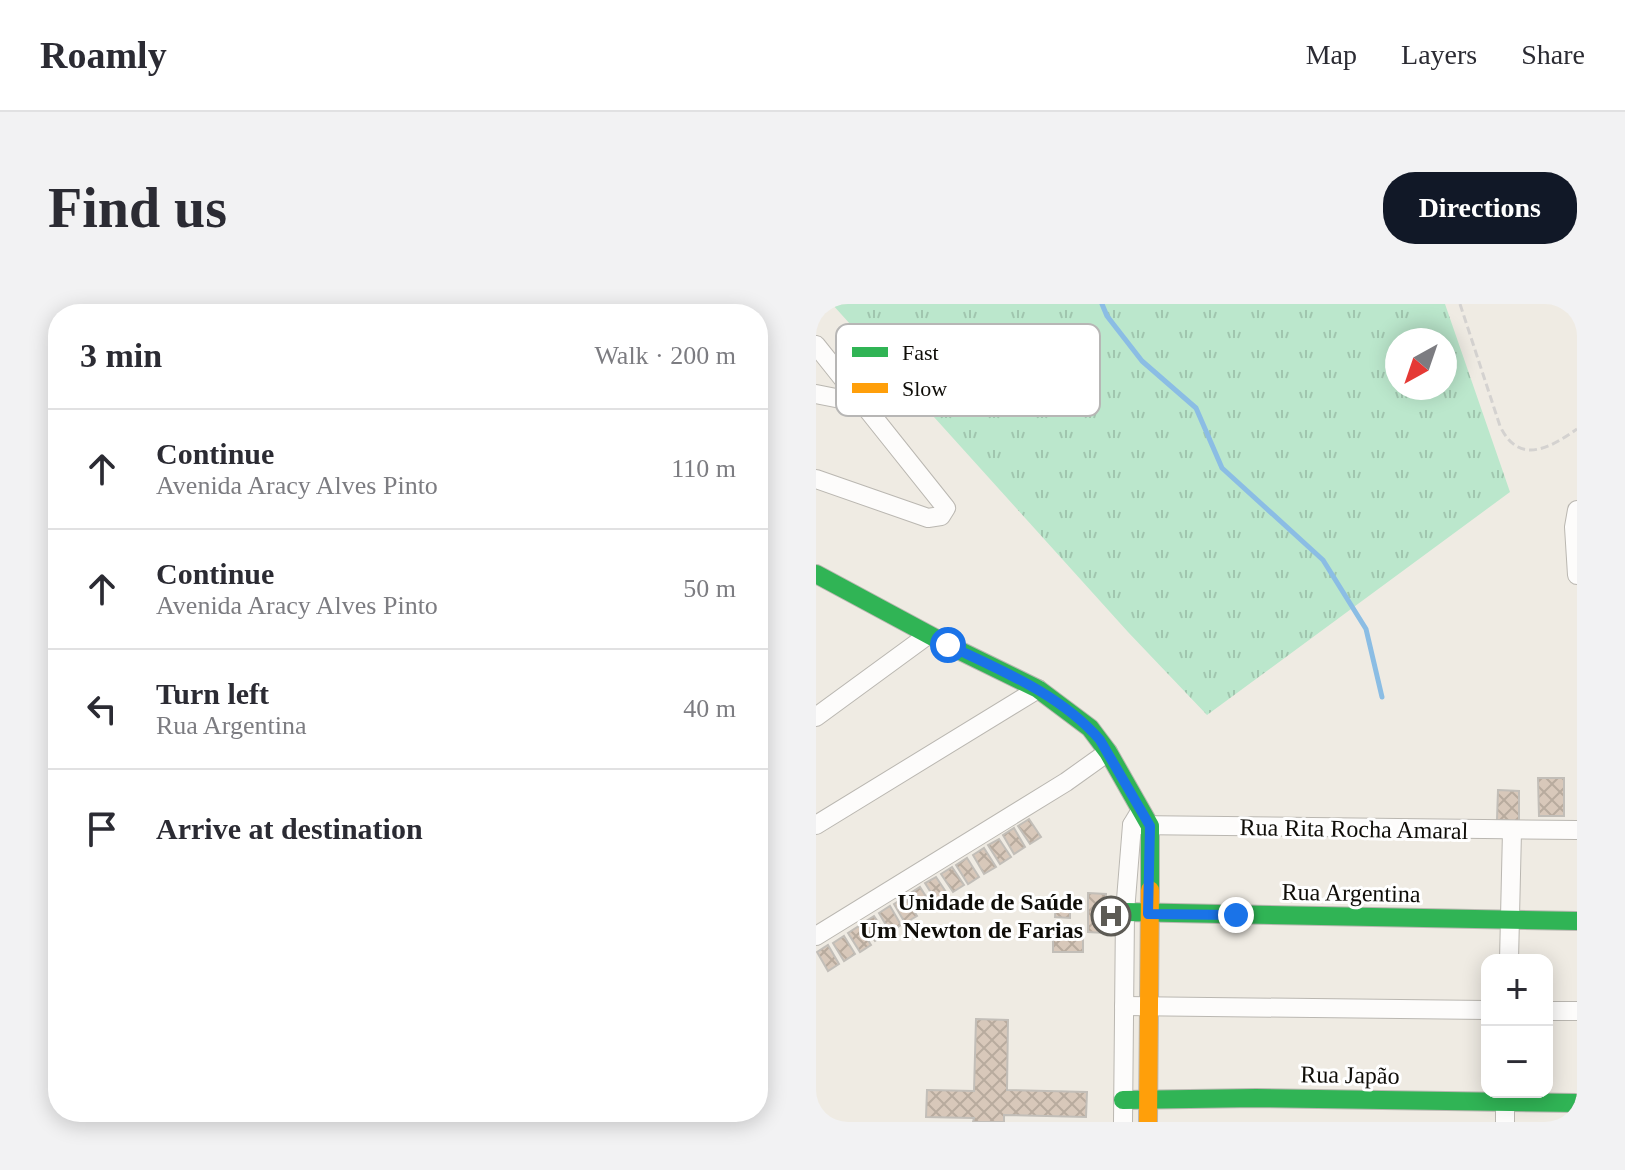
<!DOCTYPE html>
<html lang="en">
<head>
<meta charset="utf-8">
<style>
	:root { --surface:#fff; --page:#f2f2f3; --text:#2b2b33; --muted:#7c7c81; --line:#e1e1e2; --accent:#111827 }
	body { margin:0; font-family:Georgia,serif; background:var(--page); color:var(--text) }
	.controls { position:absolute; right:24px; bottom:24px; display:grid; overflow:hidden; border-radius:16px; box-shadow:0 4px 20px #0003 }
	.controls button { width:72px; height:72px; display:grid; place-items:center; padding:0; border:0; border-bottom:2px solid var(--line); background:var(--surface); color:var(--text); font:40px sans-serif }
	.compass { position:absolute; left:569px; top:24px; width:72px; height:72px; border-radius:50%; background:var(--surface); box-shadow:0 4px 20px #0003; rotate:220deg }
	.stop { position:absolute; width:24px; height:24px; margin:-18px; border:6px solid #1a73e8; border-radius:50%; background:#fff }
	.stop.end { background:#1a73e8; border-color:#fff; box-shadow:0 2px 8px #0008 }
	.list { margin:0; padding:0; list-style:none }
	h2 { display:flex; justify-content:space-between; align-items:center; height:104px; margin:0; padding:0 32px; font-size:34px }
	h2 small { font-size:26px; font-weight:400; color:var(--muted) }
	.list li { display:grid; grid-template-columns:52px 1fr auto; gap:24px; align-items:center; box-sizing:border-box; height:120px; padding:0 32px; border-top:2px solid var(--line) }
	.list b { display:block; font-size:30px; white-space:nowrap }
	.list p { margin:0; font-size:26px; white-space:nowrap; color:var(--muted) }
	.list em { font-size:26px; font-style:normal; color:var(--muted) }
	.icon { flex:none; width:44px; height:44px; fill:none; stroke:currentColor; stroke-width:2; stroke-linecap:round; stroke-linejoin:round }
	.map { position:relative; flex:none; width:761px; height:818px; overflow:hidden; border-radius:32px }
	header { display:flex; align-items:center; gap:48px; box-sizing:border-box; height:112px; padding:0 40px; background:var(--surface); border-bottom:2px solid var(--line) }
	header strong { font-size:38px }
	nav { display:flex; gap:44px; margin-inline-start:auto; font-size:28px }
	.intro { display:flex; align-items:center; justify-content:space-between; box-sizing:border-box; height:192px; padding:0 48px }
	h1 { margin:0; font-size:56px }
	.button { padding:20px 36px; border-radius:32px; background:var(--accent); color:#fff; font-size:28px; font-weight:700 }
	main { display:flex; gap:48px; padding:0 48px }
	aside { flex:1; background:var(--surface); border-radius:32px; box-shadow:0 4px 20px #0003 }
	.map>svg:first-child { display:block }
	.grass { fill:url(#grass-tufts); fill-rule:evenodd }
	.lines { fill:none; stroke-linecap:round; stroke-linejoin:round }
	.stream { stroke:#8bbde4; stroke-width:5 }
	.building { fill:url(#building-cross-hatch); stroke:#c2beb8; stroke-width:2 }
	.street-casing { stroke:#bab7b1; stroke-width:20 }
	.fast-casing { stroke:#bab7b1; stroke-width:20 }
	.slow-casing { stroke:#bab7b1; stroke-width:20 }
	.path { stroke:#d4d2d0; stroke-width:3; stroke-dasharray:8 4; stroke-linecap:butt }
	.street { stroke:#fdfcfb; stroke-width:18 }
	.fast { stroke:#30b455; stroke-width:18 }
	.slow { stroke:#ff9f0a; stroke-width:18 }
	.route { stroke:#1a73e8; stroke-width:10 }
	.labels { text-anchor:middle; stroke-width:6; stroke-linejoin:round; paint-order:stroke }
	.street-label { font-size:24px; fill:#0f0d08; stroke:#fff }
	.poi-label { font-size:24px; font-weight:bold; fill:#0f0d08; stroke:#fff; text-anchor:end }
	.key { fill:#fff; stroke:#b7b6b5; stroke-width:2 }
	.key-label { font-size:22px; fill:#0f0d08 }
</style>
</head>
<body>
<header>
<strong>Roamly</strong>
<nav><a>Map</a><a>Layers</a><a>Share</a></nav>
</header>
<div class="intro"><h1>Find us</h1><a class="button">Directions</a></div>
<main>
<aside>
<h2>3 min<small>Walk · 200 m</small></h2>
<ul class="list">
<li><svg class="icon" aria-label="ahead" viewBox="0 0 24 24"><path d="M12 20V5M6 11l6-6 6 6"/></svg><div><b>Continue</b><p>Avenida Aracy Alves Pinto</p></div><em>110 m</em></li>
<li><svg class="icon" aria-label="ahead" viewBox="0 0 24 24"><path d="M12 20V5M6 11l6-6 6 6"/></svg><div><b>Continue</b><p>Avenida Aracy Alves Pinto</p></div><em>50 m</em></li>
<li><svg class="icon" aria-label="left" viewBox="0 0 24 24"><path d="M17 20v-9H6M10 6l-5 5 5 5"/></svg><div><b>Turn left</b><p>Rua Argentina</p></div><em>40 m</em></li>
<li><svg class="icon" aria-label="arrive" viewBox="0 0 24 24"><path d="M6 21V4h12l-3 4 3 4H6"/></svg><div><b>Arrive at destination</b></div></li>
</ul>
</aside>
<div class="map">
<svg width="761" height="818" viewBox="0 0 761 818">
	<defs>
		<pattern id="grass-tufts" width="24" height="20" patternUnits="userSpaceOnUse" patternTransform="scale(2)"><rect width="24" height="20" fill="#bbe7cc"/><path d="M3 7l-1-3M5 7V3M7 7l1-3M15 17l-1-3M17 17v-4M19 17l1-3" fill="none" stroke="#a0c5ae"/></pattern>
		<pattern id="building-cross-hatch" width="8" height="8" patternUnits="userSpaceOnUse" patternTransform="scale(2)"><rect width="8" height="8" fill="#d8c8ba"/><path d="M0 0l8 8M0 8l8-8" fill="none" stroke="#b8ab9e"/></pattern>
	</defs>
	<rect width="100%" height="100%" fill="#efebe3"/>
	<path class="grass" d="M16,0H629L694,188L391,411L312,328ZM581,36H629V84H581Z"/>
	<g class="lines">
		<polyline class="stream" points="286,0 291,12 326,57 380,104 406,164 507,256 550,325 566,393"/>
	</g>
	<g class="building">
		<polygon points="722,474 748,474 748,512 723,512"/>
		<polygon points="682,486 703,487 703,517 681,516"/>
		<polygon points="213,515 225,533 214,540 202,522"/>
		<polygon points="198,524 209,543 198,550 187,531"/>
		<polygon points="183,535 195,553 184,560 172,541"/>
		<polygon points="168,544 180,563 168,570 157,551"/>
		<polygon points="151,554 163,573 152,580 140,561"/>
		<polygon points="136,563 148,581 137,588 125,570"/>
		<polygon points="120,573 132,591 121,598 109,579"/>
		<polygon points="104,583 116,602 105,608 93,590"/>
		<polygon points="272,589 290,590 289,629 272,628"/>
		<polygon points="89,593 101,612 89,619 78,600"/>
		<polygon points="240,597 254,598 254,614 239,613"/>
		<polygon points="74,602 85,621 74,628 63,609"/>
		<polygon points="58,612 70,630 59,637 47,619"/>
		<polygon points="43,622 55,641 44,648 32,629"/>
		<rect x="237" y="631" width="30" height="17"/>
		<polygon points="28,632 39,650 28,657 17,639"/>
		<polygon points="12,641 23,660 12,667 1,648"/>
		<polygon points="160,715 192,716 191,786 271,788 270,813 188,811 188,818 157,818 158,814 110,813 111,786 158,787"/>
	</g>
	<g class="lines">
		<g class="street-casing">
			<g id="street">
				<polyline points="0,41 130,204 125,212 112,214 0,175"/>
				<polyline points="0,90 45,99"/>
				<polyline points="761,206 758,223 761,271"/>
				<polyline points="0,413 112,331"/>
				<polyline points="0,521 222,385"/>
				<polyline points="316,521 761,526"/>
				<polyline points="0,632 250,478 292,448"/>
				<polyline points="693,656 696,527"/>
				<polyline points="308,702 671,706"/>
				<polyline points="731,707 761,707"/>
				<polyline points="307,818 309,608 316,521 322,511"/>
				<polyline points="689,818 689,788"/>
			</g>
		</g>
		<g class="fast-casing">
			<g id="fast">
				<polyline points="0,270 132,341 222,385 274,424 292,448 334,522 334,586"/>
				<polyline points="309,608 761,617"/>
				<polyline points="307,796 440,794 761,799"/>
			</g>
		</g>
		<g class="slow-casing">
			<polyline id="slow" points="332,818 334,586"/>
		</g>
		<path class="path" d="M644,0L684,122C703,162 734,144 761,125"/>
		<use href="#street" class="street"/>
		<use href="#fast" class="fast"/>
		<use href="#slow" class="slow"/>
	</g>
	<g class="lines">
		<path class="route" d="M132,341C186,367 244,390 284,436L334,522L332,610L420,611"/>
	</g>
	<defs>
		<g id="hospital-ring" transform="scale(2)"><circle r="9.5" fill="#fff" stroke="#5d5b55" stroke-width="1.5"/><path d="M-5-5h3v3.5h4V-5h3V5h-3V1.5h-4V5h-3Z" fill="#5d5b55"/></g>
	</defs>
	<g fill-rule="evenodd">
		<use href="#hospital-ring" x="295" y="612"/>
	</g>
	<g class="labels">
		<g class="street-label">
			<text transform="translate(538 525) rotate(1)" y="8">Rua Rita Rocha Amaral</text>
			<text transform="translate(535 589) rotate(1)" y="8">Rua Argentina</text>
			<text transform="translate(534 771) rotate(1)" y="8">Rua Japão</text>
		</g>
		<g class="poi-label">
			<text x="267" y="606">Unidade de Saúde<tspan x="267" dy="28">Um Newton de Farias</tspan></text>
		</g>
	</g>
	<rect x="20" y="20" width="264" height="92" rx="12" class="key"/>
	<rect x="36" y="43" width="36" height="10" fill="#30b455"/>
	<rect x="36" y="79" width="36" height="10" fill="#ff9f0a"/>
	<g class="key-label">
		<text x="86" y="56">Fast</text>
		<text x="86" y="92">Slow</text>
	</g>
</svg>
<div class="controls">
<button>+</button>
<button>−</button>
</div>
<svg class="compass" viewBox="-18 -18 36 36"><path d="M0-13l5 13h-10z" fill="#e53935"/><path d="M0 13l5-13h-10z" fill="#7c7c81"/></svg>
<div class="stop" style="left:132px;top:341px"></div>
<div class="stop end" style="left:420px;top:611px"></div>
</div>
</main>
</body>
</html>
